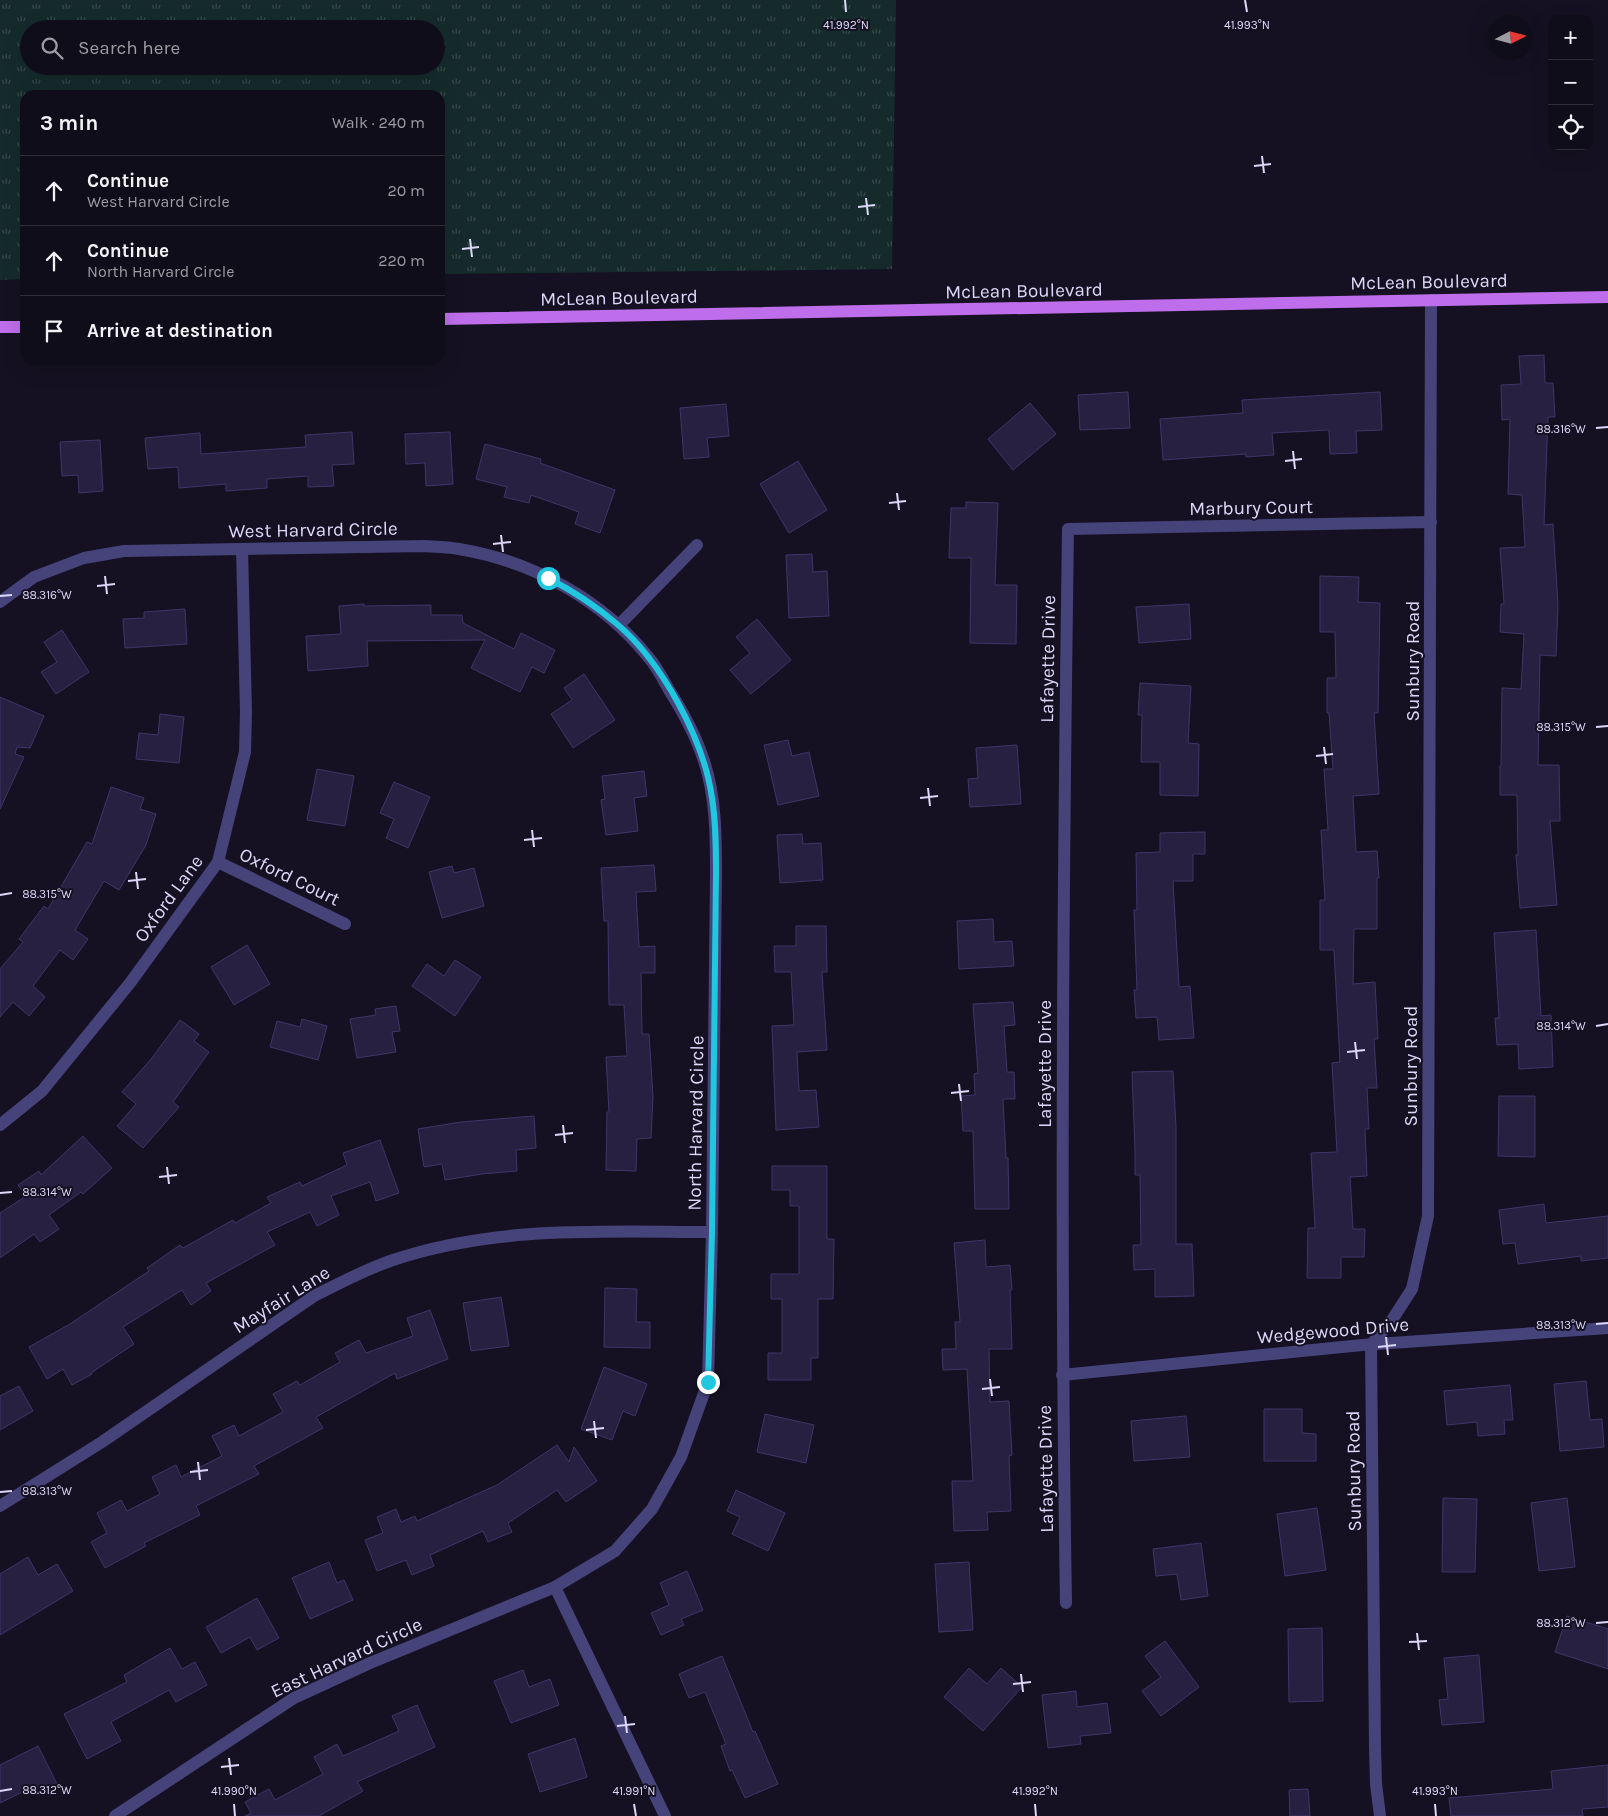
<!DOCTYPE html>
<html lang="en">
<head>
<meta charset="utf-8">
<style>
	:root { --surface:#100d1a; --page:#191623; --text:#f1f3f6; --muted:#9c9ca2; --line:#302d39 }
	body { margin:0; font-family:Karla,sans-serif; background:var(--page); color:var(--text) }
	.controls { position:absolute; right:15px; top:15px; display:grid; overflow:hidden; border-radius:10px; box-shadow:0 5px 20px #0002 }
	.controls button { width:45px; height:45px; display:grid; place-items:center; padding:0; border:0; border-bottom:1px solid var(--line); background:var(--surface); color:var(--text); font:25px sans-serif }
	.compass { position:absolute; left:1488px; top:15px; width:45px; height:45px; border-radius:50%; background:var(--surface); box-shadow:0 5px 20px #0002; rotate:84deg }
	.stop { position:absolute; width:15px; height:15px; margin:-11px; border:4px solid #20c7de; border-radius:50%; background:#fff }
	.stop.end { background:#20c7de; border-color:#fff; box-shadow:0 1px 5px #0008 }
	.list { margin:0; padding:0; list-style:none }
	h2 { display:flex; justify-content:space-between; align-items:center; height:65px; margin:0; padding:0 20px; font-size:21px }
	h2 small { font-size:16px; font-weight:400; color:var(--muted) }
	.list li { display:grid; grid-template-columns:32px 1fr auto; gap:15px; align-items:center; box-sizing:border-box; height:70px; padding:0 20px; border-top:1px solid var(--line) }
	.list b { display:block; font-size:19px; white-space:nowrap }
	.list p { margin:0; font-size:16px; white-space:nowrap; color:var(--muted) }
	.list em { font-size:16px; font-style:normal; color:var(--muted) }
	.icon { flex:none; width:28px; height:28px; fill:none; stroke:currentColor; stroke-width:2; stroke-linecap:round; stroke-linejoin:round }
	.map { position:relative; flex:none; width:1608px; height:1816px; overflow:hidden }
	.search { position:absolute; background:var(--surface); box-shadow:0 5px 20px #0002; left:20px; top:20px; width:425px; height:55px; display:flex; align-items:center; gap:12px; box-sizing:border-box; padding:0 18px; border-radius:28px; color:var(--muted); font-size:19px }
	.panel { position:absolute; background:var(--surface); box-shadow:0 5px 20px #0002; left:20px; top:90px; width:425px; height:275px; border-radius:15px }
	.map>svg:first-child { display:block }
	.grass { fill:url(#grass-tufts); fill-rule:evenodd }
	.building { fill:#272041; stroke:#413569 }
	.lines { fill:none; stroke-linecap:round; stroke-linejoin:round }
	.minor { stroke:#46437b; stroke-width:12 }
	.major { stroke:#be6eea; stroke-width:12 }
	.route { stroke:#20c7de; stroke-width:6 }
	.ticks { fill:none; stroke:#ddd8f9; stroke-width:2 }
	.labels { text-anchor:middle; stroke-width:4; stroke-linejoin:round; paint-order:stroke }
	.street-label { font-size:19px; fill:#ddd8f9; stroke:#151122 }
	.ticks-label { font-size:12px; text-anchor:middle; fill:#ddd8f9; stroke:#151122; stroke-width:4; stroke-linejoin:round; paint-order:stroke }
</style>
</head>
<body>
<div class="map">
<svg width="1608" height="1816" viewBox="0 0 1608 1816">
	<defs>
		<pattern id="grass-tufts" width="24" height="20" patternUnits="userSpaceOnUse" patternTransform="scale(1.25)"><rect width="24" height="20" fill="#152b2b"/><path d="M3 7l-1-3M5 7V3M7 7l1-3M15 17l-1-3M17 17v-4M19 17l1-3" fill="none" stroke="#37494a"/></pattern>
	</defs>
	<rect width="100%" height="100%" fill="#151122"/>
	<path class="grass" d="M0,0H896L892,269L440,274V95H25V279L0,280ZM29,29H436V66H29Z"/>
	<g class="building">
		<polygon points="1544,355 1545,383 1553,383 1555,417 1548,417 1544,525 1553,524 1558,605 1556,656 1540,655 1538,765 1559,765 1560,821 1550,821 1557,905 1520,908 1516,855 1518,855 1517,795 1500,795 1500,766 1501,766 1502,688 1521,689 1524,634 1500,632 1501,604 1504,604 1500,548 1525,547 1522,495 1508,494 1510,419 1502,420 1501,385 1521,384 1519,356"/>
		<polygon points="1128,392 1130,428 1080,430 1078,395"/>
		<polygon points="1380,392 1382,430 1356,431 1357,453 1330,454 1329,430 1272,433 1274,455 1246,457 1246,454 1163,460 1160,419 1243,413 1242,400"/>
		<polygon points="1030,403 1056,434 1013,470 988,439"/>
		<polygon points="726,404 729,436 707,438 709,457 684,459 680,408"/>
		<polygon points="352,432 354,464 332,465 334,486 308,487 308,476 267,479 267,488 226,491 226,484 179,488 178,467 148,469 145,438 200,433 201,454 306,447 305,435"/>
		<polygon points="450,432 453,484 426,486 425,463 406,464 405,434"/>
		<polygon points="100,440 103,491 79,493 78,475 62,476 60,442"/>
		<polygon points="485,444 541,459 540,463 615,490 600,533 575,524 579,512 531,495 529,503 504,497 507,487 476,479"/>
		<polygon points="798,461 827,510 789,533 760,484"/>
		<polygon points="966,502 998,503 995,585 1017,585 1016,644 970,643 971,558 949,558 951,508 966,508"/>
		<polygon points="812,554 813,572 827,571 829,616 789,618 786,555"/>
		<polygon points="1320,576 1359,577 1358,602 1380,603 1378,713 1374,713 1379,794 1353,796 1356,852 1377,851 1379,878 1377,878 1377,929 1354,929 1353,984 1375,982 1378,1039 1374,1039 1377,1088 1367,1088 1369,1129 1365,1129 1367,1176 1350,1177 1353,1229 1365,1229 1364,1257 1341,1257 1341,1278 1307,1278 1308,1228 1315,1228 1311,1153 1337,1152 1332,1063 1340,1062 1334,950 1320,950 1320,900 1325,900 1321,830 1328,830 1324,769 1333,769 1329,713 1327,713 1327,678 1336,678 1335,632 1320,632"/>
		<polygon points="364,604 364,606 431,605 431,615 462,615 463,623 514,649 521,633 555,650 544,673 532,667 520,692 471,668 485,640 367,641 368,666 308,671 306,636 341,634 339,606"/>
		<polygon points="1189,604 1191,639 1139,643 1136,607"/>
		<polygon points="185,609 187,644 125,648 123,619 144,618 144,612"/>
		<polygon points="757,619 791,660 751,694 730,670 750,653 736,637"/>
		<polygon points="62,630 89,672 56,694 41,672 57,662 44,642"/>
		<polygon points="584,674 615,720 573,748 551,714 572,700 564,688"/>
		<polygon points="1140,683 1191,686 1188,743 1199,744 1198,796 1160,795 1160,762 1141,762 1142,715 1138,715"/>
		<polygon points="0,697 44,716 30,748 17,747 15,754 24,757 0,809"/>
		<polygon points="160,714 184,717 179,763 136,759 139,733 158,735"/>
		<polygon points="788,740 792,756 809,752 819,796 778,805 764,745"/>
		<polygon points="1017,745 1021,804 970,807 968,779 978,778 976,748"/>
		<polygon points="317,769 354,776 345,826 307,820"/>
		<polygon points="644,771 647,796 634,798 638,831 606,835 601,800 605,799 602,776"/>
		<polygon points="394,782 430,797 408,848 386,838 394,819 380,813"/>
		<polygon points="111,787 144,798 140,809 156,814 146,845 119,890 104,881 75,930 88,939 73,960 60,950 33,986 45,997 29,1016 13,1002 0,1017 0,969 23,942 19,939 44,906 48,909 87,842 92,844"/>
		<polygon points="1205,832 1205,854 1193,854 1193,881 1173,881 1179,987 1190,986 1194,1038 1159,1040 1157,1017 1136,1018 1134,990 1137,990 1134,910 1137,910 1136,853 1160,852 1160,833"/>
		<polygon points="802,834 803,844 821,843 823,880 780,883 777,835"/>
		<polygon points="654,865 656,891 636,892 639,947 655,946 655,973 641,973 642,1034 649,1034 653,1096 651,1138 637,1139 636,1171 606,1170 607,1112 609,1112 606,1057 627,1056 624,1005 609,1005 608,921 604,921 601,868"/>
		<polygon points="452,866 454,873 474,868 484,906 442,918 429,872"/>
		<polygon points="993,919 994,942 1012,941 1014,966 959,969 957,921"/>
		<polygon points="796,926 826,926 827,972 822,972 827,1050 797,1052 799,1091 816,1090 819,1127 776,1130 772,1026 794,1025 791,972 775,972 774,946 796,946"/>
		<polygon points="1536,930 1541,1016 1551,1015 1553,1067 1519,1069 1518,1044 1497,1045 1495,1018 1499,1018 1494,933"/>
		<polygon points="247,945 270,984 234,1005 211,967"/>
		<polygon points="455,960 481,977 455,1016 412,986 427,964 444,976"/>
		<polygon points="1013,1002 1015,1025 1004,1026 1007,1072 1014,1072 1015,1099 1003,1099 1006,1158 1008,1158 1009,1209 975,1209 973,1131 963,1131 961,1096 975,1095 974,1074 978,1073 973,1004"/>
		<polygon points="396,1006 400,1031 392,1032 396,1052 357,1058 350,1019 376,1015 375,1009"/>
		<polygon points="302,1019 327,1026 318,1060 270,1047 277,1021 300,1027"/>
		<polygon points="180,1020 199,1034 194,1041 209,1052 173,1102 179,1107 143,1148 117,1126 136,1104 122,1092 152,1058"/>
		<polygon points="1173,1071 1176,1127 1176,1244 1192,1244 1194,1296 1155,1297 1155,1269 1134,1270 1133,1245 1141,1245 1140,1175 1135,1175 1135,1150 1132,1072"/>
		<polygon points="1499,1096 1535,1096 1535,1157 1498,1156"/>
		<polygon points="534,1116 536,1148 516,1150 517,1171 482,1174 445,1180 442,1164 424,1167 418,1129 461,1122"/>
		<polygon points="83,1136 112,1168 83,1194 81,1192 49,1215 59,1229 40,1242 34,1234 0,1258 0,1213 26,1196 18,1185 39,1171 41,1175"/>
		<polygon points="380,1140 399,1193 376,1201 370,1182 331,1196 339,1215 317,1226 310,1212 267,1232 275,1245 206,1283 211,1291 191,1305 182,1290 123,1327 134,1344 91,1373 92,1374 72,1385 63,1369 47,1379 29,1347 70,1324 149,1271 147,1268 180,1245 183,1248 233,1220 235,1223 271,1203 267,1197 300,1182 302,1186 347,1165 343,1153"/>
		<polygon points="772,1166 827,1166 827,1239 834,1239 833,1299 818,1299 818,1358 811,1358 811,1380 768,1380 768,1353 782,1353 782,1299 771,1299 771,1274 799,1274 799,1206 790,1206 790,1190 772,1190"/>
		<polygon points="1544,1204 1546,1223 1608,1216 1608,1258 1581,1261 1581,1256 1518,1264 1515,1243 1503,1244 1499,1210"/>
		<polygon points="985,1240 986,1267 1010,1265 1012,1290 1010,1290 1012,1349 989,1349 990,1402 1009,1401 1012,1455 1009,1456 1011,1511 987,1512 988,1530 954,1531 952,1481 973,1481 967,1369 943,1370 942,1349 956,1349 955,1322 960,1322 954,1243"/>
		<polygon points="605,1288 637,1289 636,1322 650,1322 650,1348 604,1347"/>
		<polygon points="501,1297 509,1346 471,1351 463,1303"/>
		<polygon points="430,1310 448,1359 397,1379 395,1373 316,1417 323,1428 254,1466 259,1474 196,1506 200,1515 144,1543 146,1546 105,1568 91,1542 107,1533 97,1513 121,1500 127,1511 160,1494 152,1477 176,1465 181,1477 222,1456 212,1436 234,1425 239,1436 283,1412 273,1394 297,1381 300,1385 340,1362 335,1353 359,1340 366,1353 413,1336 407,1318"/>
		<polygon points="604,1367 647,1384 635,1416 623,1411 612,1440 581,1429"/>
		<polygon points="1586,1381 1590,1420 1602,1419 1604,1447 1560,1451 1554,1384"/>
		<polygon points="1510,1385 1513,1420 1504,1420 1505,1434 1478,1436 1477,1422 1447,1425 1444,1391"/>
		<polygon points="19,1386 33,1411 0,1430 0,1396"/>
		<polygon points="1264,1409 1302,1409 1302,1433 1316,1434 1316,1461 1264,1461"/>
		<polygon points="765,1414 814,1425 806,1463 757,1452"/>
		<polygon points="1186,1416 1190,1457 1134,1461 1131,1421"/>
		<polygon points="557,1445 569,1462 574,1447 597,1481 566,1502 557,1490 508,1523 512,1532 488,1542 483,1531 430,1555 434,1566 412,1575 406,1560 377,1571 365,1540 383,1533 377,1517 396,1509 401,1522 415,1516 417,1521 497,1485"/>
		<polygon points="736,1490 785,1513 768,1551 732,1534 740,1517 727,1511"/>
		<polygon points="1443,1498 1477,1499 1475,1572 1442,1572"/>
		<polygon points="1567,1498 1575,1567 1539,1571 1531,1503"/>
		<polygon points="1317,1508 1326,1570 1285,1576 1277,1514"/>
		<polygon points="1201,1543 1208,1596 1181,1600 1177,1574 1156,1576 1153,1549"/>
		<polygon points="28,1557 38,1575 57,1564 73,1591 0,1635 0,1574"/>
		<polygon points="329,1562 337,1583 344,1580 353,1600 310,1619 292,1578"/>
		<polygon points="969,1562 973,1630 939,1632 935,1564"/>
		<polygon points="687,1571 703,1610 681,1619 684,1625 661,1635 651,1613 669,1605 660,1583"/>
		<polygon points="257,1598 279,1638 257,1650 250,1637 221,1653 206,1627"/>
		<polygon points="1567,1616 1608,1629 1608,1669 1555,1652"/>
		<polygon points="1322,1628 1323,1701 1289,1702 1288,1629"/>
		<polygon points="1165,1641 1199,1687 1161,1716 1142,1691 1161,1677 1145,1656"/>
		<polygon points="170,1648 182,1669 195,1662 207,1685 176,1702 169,1690 111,1722 121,1741 87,1759 64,1714 127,1682 124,1675"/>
		<polygon points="1479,1655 1484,1722 1442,1725 1439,1700 1448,1699 1444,1658"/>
		<polygon points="722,1656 753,1732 755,1731 778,1784 745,1798 732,1770 730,1771 721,1746 726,1744 705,1692 689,1698 679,1674"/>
		<polygon points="969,1668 987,1684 1001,1668 1022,1687 983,1731 944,1697"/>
		<polygon points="523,1670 529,1687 550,1679 559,1705 511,1723 494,1681"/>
		<polygon points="1076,1691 1077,1707 1107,1703 1111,1733 1080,1736 1081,1744 1048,1748 1042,1695"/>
		<polygon points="417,1705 435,1747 357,1782 363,1791 319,1816 245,1816 251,1813 245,1802 269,1789 275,1800 323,1774 314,1757 337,1744 343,1756 399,1731 392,1716"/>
		<polygon points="575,1738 587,1777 540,1792 528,1754"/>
		<polygon points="38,1746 58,1786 37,1796 33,1787 0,1803 0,1765"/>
		<polygon points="1608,1765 1608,1807 1582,1809 1583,1816 1451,1816 1449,1798 1553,1789 1551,1771"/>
		<polygon points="1308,1789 1310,1816 1290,1816 1289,1790"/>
	</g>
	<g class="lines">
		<g class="minor">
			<path d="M0,602L34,577L84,558L124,551L425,546C436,547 448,547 459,549C532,561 603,600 649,658C657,667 663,679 669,690C683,712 696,736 704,761C716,797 716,837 716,874L712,1232L708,1382L681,1457L652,1509L615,1551L555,1587L370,1663L294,1698L115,1816"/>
			<polyline points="619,625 697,545"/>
			<polyline points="218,862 345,924"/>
			<polyline points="0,1125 42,1091 130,983 218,862 245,752 246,712 242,549"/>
			<polyline points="1062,1375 1362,1345 1608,1328"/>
			<path d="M0,1506L102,1442L314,1296C340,1283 366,1269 393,1260C497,1225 605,1232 712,1232"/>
			<polyline points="555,1587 665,1816"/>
			<path d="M1066,1603C1060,1245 1063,887 1068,529L1431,522"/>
			<polyline points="1380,1816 1376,1784 1375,1746 1371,1345 1392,1320 1412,1289 1428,1216 1431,300"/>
		</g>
		<g class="major">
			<polyline points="440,319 1608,297"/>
			<polyline points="0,327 25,327"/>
		</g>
	</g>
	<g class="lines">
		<path class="route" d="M548,578C573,591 596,606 617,624C662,662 704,740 712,798C716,823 716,848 716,874L712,1232L708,1382"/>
	</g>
	<path class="ticks" d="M845,0L846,12M1245,0L1247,12M1262,156L1264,173M1254,166L1271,164M866,198L868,215M858,207L875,205M470,239L472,257M462,249L479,247M1596,428L1608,427M1293,451L1295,469M1285,461L1302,459M897,493L899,510M889,503L906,501M501,535L503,552M493,544L511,542M105,576L107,594M97,586L115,584M0,596L12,595M1596,727L1608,726M1324,747L1326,764M1316,756L1333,754M928,788L930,806M920,798L938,796M532,830L534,847M524,840L542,838M136,872L138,889M128,881L146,879M0,895L12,893M1596,1026L1608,1024M1355,1042L1357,1059M1347,1052L1365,1050M959,1084L961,1101M951,1093L969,1091M563,1125L565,1143M555,1135L573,1133M167,1167L169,1184M159,1177L177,1175M0,1193L12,1192M1596,1324L1608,1323M1386,1337L1388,1355M1378,1347L1396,1345M990,1379L992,1396M982,1389L1000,1387M594,1421L596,1438M586,1430L604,1428M198,1462L200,1480M190,1472L208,1470M0,1492L12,1491M1596,1623L1608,1622M1417,1633L1419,1650M1409,1642L1427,1641M1021,1674L1023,1692M1013,1684L1031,1682M625,1716L627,1733M617,1726L635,1724M229,1758L231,1775M221,1767L239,1765M0,1791L12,1789M234,1804L235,1816M634,1804L636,1816M1035,1804L1036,1816M1435,1804L1436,1816"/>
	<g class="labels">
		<g class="street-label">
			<text transform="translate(1429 281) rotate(-1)" y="7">McLean Boulevard</text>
			<text transform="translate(1024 290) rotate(-1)" y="7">McLean Boulevard</text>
			<text transform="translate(619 297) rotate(-1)" y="7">McLean Boulevard</text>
			<text transform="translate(1251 507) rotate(-1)" y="7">Marbury Court</text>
			<text transform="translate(313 529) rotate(-1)" y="7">West Harvard Circle</text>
			<text transform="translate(1047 659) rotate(-89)" y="7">Lafayette Drive</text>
			<text transform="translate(1412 661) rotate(-90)" y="7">Sunbury Road</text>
			<text transform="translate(290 876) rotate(26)" y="7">Oxford Court</text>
			<text transform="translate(168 898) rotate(-54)" y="7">Oxford Lane</text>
			<text transform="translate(1044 1064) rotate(-90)" y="7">Lafayette Drive</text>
			<text transform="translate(1410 1066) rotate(-90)" y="7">Sunbury Road</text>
			<text transform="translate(695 1123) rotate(-89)" y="7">North Harvard Circle</text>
			<text transform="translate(281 1299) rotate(-32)" y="7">Mayfair Lane</text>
			<text transform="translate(1333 1330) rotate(-5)" y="7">Wedgewood Drive</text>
			<text transform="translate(1045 1469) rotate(-91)" y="7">Lafayette Drive</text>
			<text transform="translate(1353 1471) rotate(-91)" y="7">Sunbury Road</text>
			<text transform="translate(346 1657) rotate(-25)" y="7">East Harvard Circle</text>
		</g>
	</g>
	<g class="ticks-label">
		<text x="846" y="29">41.992°N</text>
		<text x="1247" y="29">41.993°N</text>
		<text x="1561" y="433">88.316°W</text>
		<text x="47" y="599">88.316°W</text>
		<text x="1561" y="731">88.315°W</text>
		<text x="47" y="898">88.315°W</text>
		<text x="1561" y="1030">88.314°W</text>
		<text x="47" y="1196">88.314°W</text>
		<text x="1561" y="1329">88.313°W</text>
		<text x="47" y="1495">88.313°W</text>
		<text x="1561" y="1627">88.312°W</text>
		<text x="47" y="1794">88.312°W</text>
		<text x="234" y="1795">41.990°N</text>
		<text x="634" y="1795">41.991°N</text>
		<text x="1035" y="1795">41.992°N</text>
		<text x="1435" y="1795">41.993°N</text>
	</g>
</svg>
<div class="controls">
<button>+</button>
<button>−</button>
<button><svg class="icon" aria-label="locate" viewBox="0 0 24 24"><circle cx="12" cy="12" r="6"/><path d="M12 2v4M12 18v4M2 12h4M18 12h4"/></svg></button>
</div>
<svg class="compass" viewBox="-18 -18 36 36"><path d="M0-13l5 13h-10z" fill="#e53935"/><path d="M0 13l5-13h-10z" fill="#9c9ca2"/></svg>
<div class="stop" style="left:548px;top:578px"></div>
<div class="stop end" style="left:708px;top:1382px"></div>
<div class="search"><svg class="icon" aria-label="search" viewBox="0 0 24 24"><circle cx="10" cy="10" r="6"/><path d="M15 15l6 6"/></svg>Search here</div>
<section class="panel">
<h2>3 min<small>Walk · 240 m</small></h2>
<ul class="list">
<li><svg class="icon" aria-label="ahead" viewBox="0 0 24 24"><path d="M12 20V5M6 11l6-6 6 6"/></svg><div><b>Continue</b><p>West Harvard Circle</p></div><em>20 m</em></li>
<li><svg class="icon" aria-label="ahead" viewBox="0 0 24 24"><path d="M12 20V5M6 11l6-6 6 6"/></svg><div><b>Continue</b><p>North Harvard Circle</p></div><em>220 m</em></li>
<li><svg class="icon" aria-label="arrive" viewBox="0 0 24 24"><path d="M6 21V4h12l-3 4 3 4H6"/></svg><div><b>Arrive at destination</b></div></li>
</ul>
</section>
</div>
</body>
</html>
